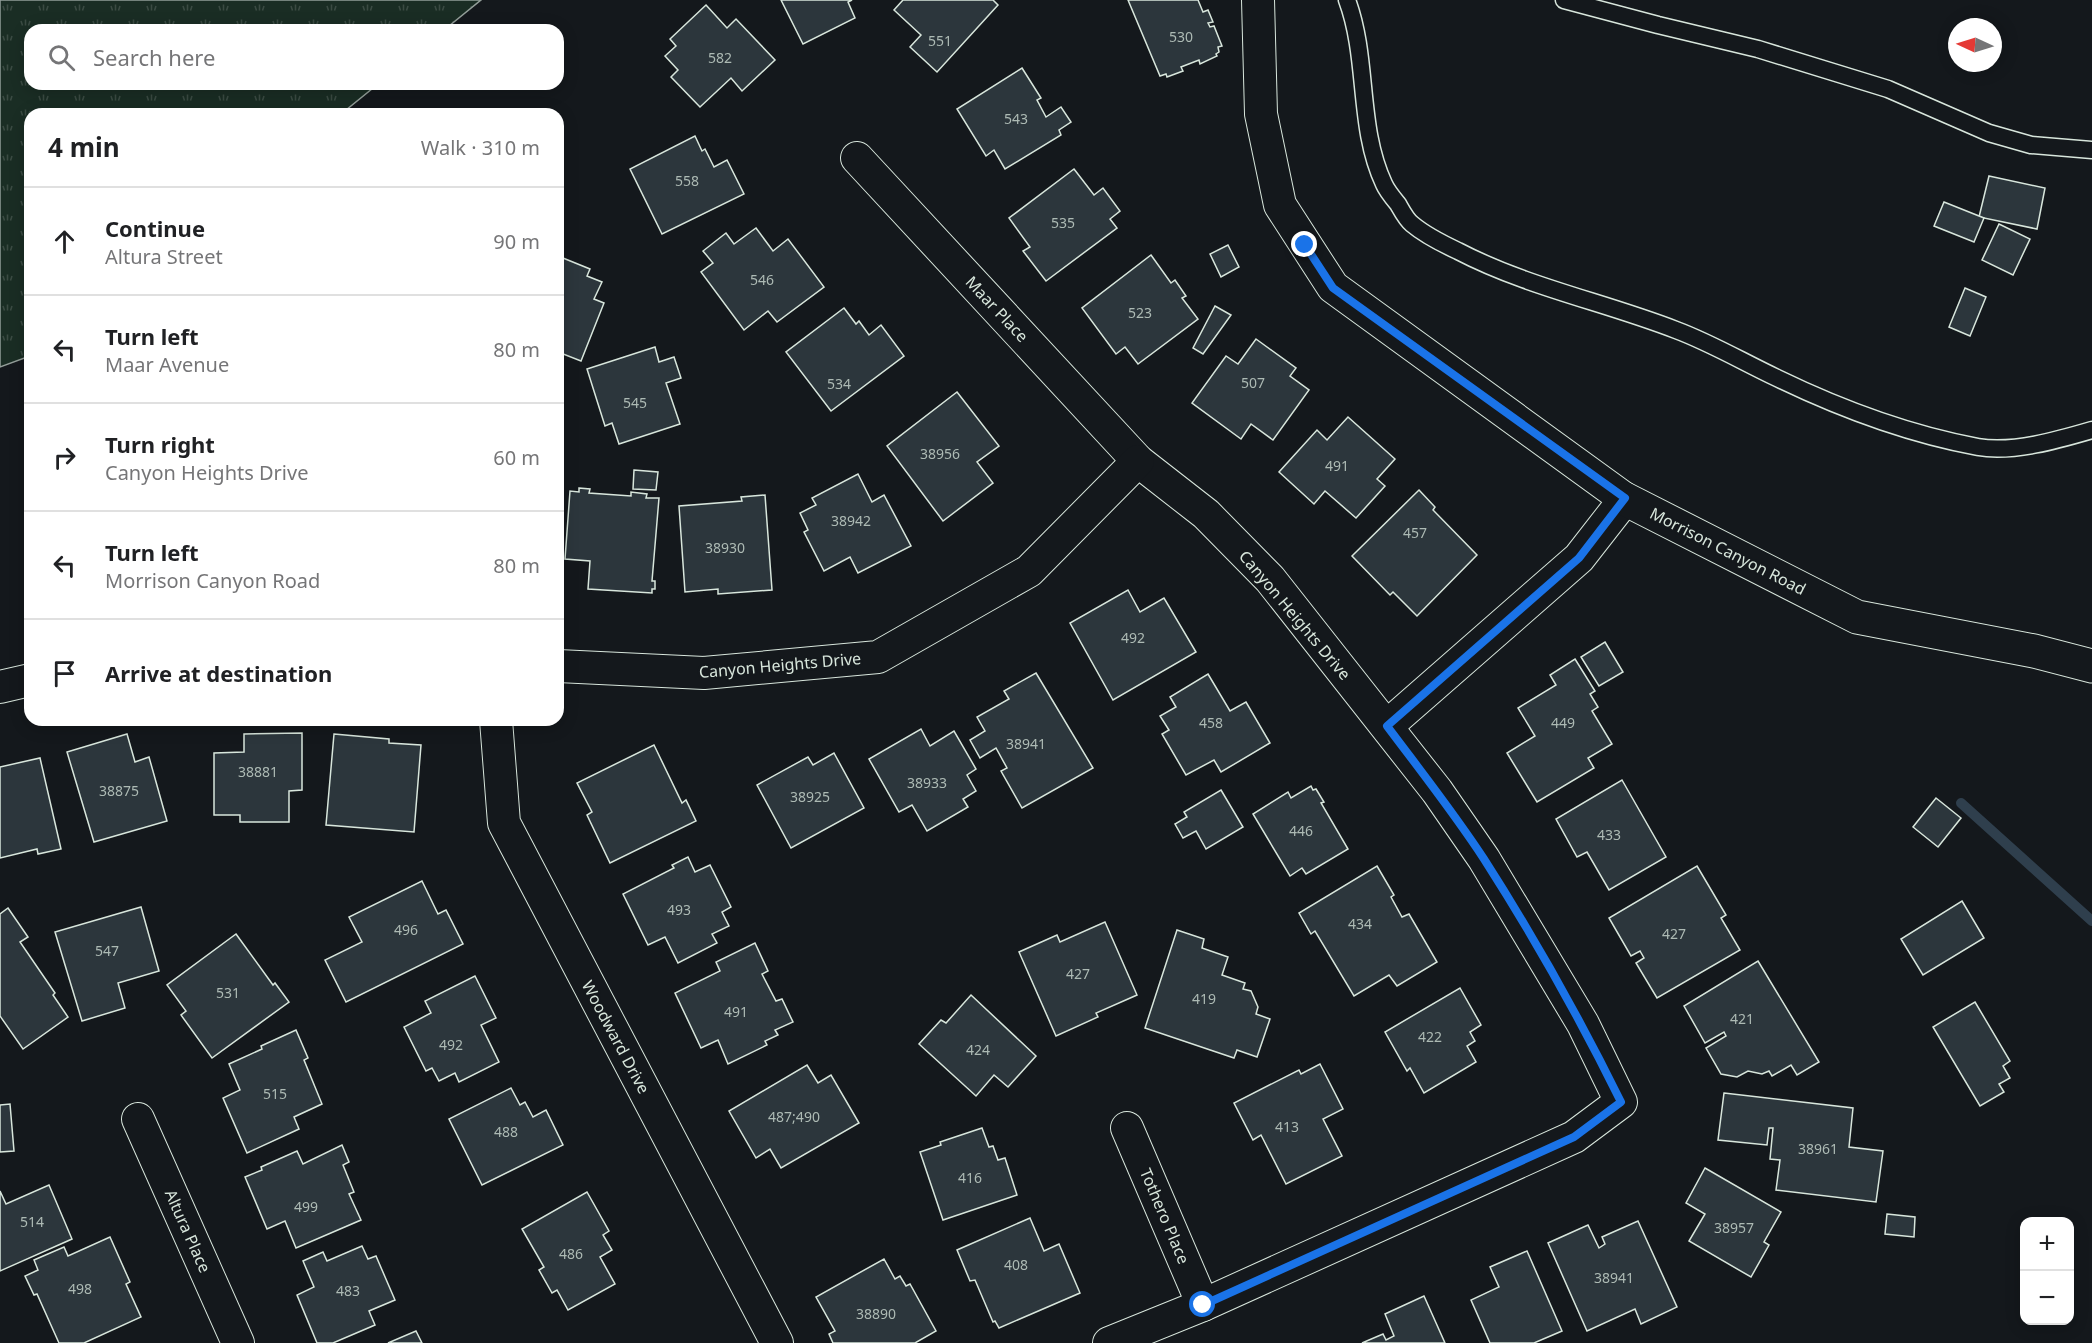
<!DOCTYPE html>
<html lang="en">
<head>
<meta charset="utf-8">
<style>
	:root { --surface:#fff; --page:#f6f6f6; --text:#202124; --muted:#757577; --line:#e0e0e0 }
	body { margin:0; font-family:"Noto Sans",sans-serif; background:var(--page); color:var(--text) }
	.controls { position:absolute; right:18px; bottom:18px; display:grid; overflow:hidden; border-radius:12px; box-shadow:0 3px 15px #0003 }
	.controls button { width:54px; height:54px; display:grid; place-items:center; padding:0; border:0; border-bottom:2px solid var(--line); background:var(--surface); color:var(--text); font:30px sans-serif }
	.compass { position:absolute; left:1948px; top:18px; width:54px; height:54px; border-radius:50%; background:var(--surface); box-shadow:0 3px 15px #0003; rotate:274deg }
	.stop { position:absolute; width:18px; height:18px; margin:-14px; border:4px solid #1a73e8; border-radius:50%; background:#fff }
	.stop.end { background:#1a73e8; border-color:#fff; box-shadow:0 2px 6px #0008 }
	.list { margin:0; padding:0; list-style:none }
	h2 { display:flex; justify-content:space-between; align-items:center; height:78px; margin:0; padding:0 24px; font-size:26px }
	h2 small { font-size:20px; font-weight:400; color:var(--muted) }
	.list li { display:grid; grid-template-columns:39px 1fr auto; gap:18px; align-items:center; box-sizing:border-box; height:108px; padding:0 24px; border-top:2px solid var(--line) }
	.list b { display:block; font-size:22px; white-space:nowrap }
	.list p { margin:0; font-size:20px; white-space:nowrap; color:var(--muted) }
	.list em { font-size:20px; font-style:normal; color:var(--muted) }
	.icon { flex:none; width:33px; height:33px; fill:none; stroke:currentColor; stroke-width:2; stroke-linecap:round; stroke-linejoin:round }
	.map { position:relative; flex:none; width:2092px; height:1343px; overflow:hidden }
	.search { position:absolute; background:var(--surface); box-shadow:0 3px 15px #0003; left:24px; top:24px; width:540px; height:66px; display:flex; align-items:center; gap:15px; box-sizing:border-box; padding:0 21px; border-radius:18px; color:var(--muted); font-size:22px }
	.panel { position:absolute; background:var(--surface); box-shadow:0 3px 15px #0003; left:24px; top:108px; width:540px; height:618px; border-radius:18px }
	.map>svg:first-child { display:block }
	.park { fill:url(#park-tufts); stroke:#939e99; stroke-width:1.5 }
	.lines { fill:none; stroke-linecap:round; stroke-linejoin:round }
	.stream { stroke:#2f3f4d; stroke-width:10 }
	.building { fill:#2c363c; stroke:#d8e6dc; stroke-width:1.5 }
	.service-casing { stroke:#d8e6dc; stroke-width:19 }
	.minor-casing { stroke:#d8e6dc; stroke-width:34 }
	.tertiary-casing { stroke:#d8e6dc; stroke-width:35 }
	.service { stroke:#14181c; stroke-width:16 }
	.minor { stroke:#14181c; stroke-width:32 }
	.tertiary { stroke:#14181c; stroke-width:33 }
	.route { stroke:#1a73e8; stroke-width:8 }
	.labels { text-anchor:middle; stroke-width:4.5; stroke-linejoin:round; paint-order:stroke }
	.number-label { font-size:14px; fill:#adbab4 }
	.street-label { font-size:16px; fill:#d8e6dc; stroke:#14181c }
</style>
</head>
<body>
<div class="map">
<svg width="2092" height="1343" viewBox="0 0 2092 1343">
	<defs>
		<pattern id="park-tufts" width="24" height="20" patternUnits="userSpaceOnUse" patternTransform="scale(1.5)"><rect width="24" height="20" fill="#1a2d24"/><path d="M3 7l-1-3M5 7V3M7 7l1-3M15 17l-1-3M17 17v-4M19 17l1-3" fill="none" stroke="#3b4b43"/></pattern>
	</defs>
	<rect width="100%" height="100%" fill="#14181c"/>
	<polygon class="park" points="0,0 481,0 444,30 30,30 30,84 378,84 341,114 30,114 30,356 0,367"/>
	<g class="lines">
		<polyline class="stream" points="1961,803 2092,921"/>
	</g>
	<g class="building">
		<polygon points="781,0 852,0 848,2 855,18 803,44"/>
		<polygon points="903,0 993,0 998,5 937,72 910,47 921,35 894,10"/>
		<polygon points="1128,0 1198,0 1203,12 1208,10 1213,22 1208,23 1210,27 1214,26 1222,46 1218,47 1219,52 1216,54 1217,56 1200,64 1199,60 1181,67 1183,71 1167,77 1166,74 1160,76"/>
		<polygon points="706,5 727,28 736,19 775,60 742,91 731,78 700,107 671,77 678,70 665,56 676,46 670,39"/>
		<polygon points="1022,68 1041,98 1037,100 1046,117 1061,107 1071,122 1059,130 1061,135 1005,169 994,150 986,156 957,109"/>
		<polygon points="695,136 702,151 705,149 714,167 727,160 744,194 662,234 630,169"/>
		<polygon points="1074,169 1094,195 1103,188 1120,211 1110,219 1117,228 1046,281 1023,251 1030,247 1009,218"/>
		<polygon points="1989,176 2045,188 2037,229 1979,217"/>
		<polygon points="1944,202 1984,218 1974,242 1934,226"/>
		<polygon points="1999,224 2030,239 2013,275 1982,260"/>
		<polygon points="756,228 773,251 788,239 824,287 777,322 768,311 744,330 701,272 713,263 703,251 726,233 734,244"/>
		<polygon points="1228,245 1239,267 1221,277 1210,254"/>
		<polygon points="1151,255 1171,283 1175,280 1186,296 1182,298 1198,319 1138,364 1125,347 1116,354 1082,308"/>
		<polygon points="558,256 590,269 587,276 602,282 594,299 604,303 581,361 558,352"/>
		<polygon points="1965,288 1986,297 1970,336 1949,327"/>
		<polygon points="1215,306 1231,315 1203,354 1193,348"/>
		<polygon points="844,308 856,324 859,321 869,335 881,325 904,356 831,411 786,352"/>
		<polygon points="1256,339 1296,368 1290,376 1309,390 1273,440 1251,424 1241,439 1192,403 1226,356 1238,364"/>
		<polygon points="655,347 659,362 674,357 681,378 666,383 680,424 619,444 612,423 605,426 587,369"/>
		<polygon points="957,392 999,446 977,462 993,483 943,521 887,446"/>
		<polygon points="1348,417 1395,459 1377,479 1385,486 1356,518 1325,491 1314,504 1279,472 1317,430 1327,440"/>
		<polygon points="634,470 658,472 656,490 633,489"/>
		<polygon points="858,474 872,502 884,495 911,546 858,573 850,557 824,571 804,532 808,530 800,513 816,505 812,498"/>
		<polygon points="579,488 590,489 589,493 631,496 631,492 647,494 646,498 659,498 652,581 655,581 655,589 652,589 652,593 588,589 590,561 565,559 570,491 579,492"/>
		<polygon points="1419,490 1435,507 1433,510 1477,555 1417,616 1393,592 1390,595 1352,556"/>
		<polygon points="765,495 772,590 718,594 718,589 685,592 679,506 742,501 741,497"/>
		<polygon points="1128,590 1140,612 1164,598 1196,652 1113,700 1070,623"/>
		<polygon points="1605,642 1623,672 1599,686 1581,657"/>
		<polygon points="1575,659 1595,691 1590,694 1598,707 1592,711 1612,744 1588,758 1594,768 1537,802 1507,753 1535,736 1518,708 1556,685 1550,675"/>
		<polygon points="1036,673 1093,768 1022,808 1001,771 1007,768 996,748 980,758 970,740 985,731 977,717 1009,699 1004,691"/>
		<polygon points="1208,674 1230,711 1246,702 1270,743 1221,772 1214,760 1186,775 1162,734 1169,730 1160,716 1176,707 1170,697"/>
		<polygon points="921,729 930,746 954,731 976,769 967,775 976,791 963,799 968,807 927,831 912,805 899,812 869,759"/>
		<polygon points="302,733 302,790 289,791 289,822 240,822 240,815 214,815 214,753 244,752 244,734"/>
		<polygon points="127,734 135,762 149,757 167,821 94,842 67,752"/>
		<polygon points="334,734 389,739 389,743 421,745 414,832 326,825"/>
		<polygon points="654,745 682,803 686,800 696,821 610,863 587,815 592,812 577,783"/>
		<polygon points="834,753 864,808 791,848 757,785 808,757 813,765"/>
		<polygon points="40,758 61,849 38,854 37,849 0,858 0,767"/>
		<polygon points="1622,780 1666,857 1609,890 1587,852 1577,857 1556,819"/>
		<polygon points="1311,786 1313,790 1316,789 1324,802 1321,803 1348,849 1306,874 1302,868 1290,876 1253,814 1288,792 1291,798"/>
		<polygon points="1221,790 1243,827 1206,849 1196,831 1183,838 1175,824 1187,817 1184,812"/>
		<polygon points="1936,798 1961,818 1938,847 1913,827"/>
		<polygon points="688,857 695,872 710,865 731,907 722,912 729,926 712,934 717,943 678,963 665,937 648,945 623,894 674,868 672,865"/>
		<polygon points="1377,866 1394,895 1391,897 1402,917 1409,914 1437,962 1397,986 1389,975 1354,996 1315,931 1311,934 1299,913"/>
		<polygon points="1697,866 1726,915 1721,918 1740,950 1657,998 1636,963 1644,958 1640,951 1631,956 1609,918"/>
		<polygon points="422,881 438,914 446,910 463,944 346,1002 325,960 362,942 349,917"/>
		<polygon points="1962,901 1984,938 1923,975 1901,939"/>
		<polygon points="141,907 159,971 118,983 125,1008 82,1021 55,932"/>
		<polygon points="8,908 28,937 20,942 55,993 53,995 68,1017 23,1049 0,1016 0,914"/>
		<polygon points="1105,922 1137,995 1096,1013 1098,1017 1056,1036 1019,952 1057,935 1060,942"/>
		<polygon points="1177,930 1204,939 1202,948 1228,957 1222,975 1245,983 1243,989 1251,991 1258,1007 1256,1014 1270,1019 1257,1057 1237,1050 1234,1058 1145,1028"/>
		<polygon points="236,934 273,985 275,983 289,1002 212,1058 181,1015 186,1011 167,985"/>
		<polygon points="755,943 768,971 762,974 776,1001 782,999 793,1022 775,1030 778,1035 765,1041 767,1045 728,1064 718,1040 701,1048 675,993 720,971 716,962"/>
		<polygon points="1758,961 1819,1062 1797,1075 1791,1065 1772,1076 1769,1071 1762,1074 1748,1071 1737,1077 1721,1074 1706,1048 1726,1036 1724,1032 1705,1043 1684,1006"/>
		<polygon points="475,976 496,1018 481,1025 499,1062 459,1082 455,1073 439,1081 432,1068 426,1071 404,1027 431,1013 425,1001"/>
		<polygon points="1460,988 1481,1025 1470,1032 1475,1041 1467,1046 1476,1062 1424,1093 1410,1068 1407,1071 1385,1032"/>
		<polygon points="971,995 1036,1056 1008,1087 994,1075 976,1096 919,1044 941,1020 946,1023"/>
		<polygon points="1975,1002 2010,1061 2003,1066 2010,1078 1999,1084 2004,1092 1980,1106 1933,1027"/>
		<polygon points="296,1030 308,1058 304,1060 322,1104 294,1117 299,1129 247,1153 223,1098 240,1090 229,1064 262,1049 261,1046"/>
		<polygon points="1320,1064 1343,1109 1323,1119 1342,1156 1286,1184 1261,1135 1253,1140 1234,1103 1299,1070 1301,1074"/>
		<polygon points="807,1065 818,1083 831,1075 859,1123 781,1168 770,1149 756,1158 729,1111"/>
		<polygon points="511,1088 520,1105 525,1102 533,1117 546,1110 563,1145 482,1185 449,1119"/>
		<polygon points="1724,1093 1853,1108 1849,1147 1883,1151 1876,1202 1776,1190 1780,1160 1770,1159 1773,1128 1769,1128 1767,1145 1718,1140"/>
		<polygon points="10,1104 14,1151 0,1152 0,1105"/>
		<polygon points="982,1128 989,1147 993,1146 998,1160 1005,1158 1017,1195 943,1220 920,1152 941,1145 940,1142"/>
		<polygon points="342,1145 349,1162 343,1165 354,1192 349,1194 361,1220 296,1248 285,1221 267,1229 245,1177 262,1170 261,1167 297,1151 303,1164"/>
		<polygon points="1705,1168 1781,1212 1764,1242 1769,1245 1751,1277 1689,1241 1705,1214 1686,1203"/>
		<polygon points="49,1185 72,1239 0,1271 0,1191 6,1204"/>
		<polygon points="587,1192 609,1231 603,1235 612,1250 600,1257 615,1284 568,1310 557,1290 552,1293 539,1270 544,1267 522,1229"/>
		<polygon points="1887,1214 1915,1217 1914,1237 1885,1234"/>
		<polygon points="1030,1218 1044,1251 1059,1244 1080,1293 999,1328 995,1321 993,1322 975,1280 970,1281 957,1250"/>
		<polygon points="1638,1221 1677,1307 1641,1324 1635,1309 1587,1331 1548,1243 1588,1225 1599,1248 1605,1244 1602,1237"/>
		<polygon points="110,1237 130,1282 126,1284 141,1317 84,1343 59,1343 37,1294 34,1295 25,1276 38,1270 34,1260 64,1247 68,1256"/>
		<polygon points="362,1246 368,1259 376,1256 395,1300 369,1311 375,1325 333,1343 317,1343 297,1295 314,1287 303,1261 323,1252 327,1261"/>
		<polygon points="1527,1251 1562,1331 1534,1343 1490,1343 1471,1300 1499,1287 1490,1267"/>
		<polygon points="884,1259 895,1279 900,1276 906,1286 910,1284 936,1331 915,1343 833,1343 829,1334 835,1331 816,1297"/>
		<polygon points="1424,1296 1445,1343 1362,1343 1383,1334 1386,1340 1394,1336 1385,1314"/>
		<polygon points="416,1331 422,1343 388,1343"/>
	</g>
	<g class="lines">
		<g class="service-casing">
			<g id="service">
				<path d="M1347,0C1369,59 1357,127 1384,184C1387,191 1393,198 1398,204C1402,211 1406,219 1412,224C1425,235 1443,244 1458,251C1527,287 1604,302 1676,330C1711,343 1743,362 1777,378C1841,409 1908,434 1978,447C2013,453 2058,440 2092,430"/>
				<polyline points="1564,0 1658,25 1758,49 1888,89 1989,133 2031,145 2092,150"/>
			</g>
		</g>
		<g class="minor-casing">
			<g id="minor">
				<polyline points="1258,0 1261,114 1280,205 1333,287 1625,499 1579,558 1387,726"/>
				<polyline points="857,158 1138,461 1206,514 1270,579 1437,791 1484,859 1583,1024 1621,1102 1574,1137 1203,1305 1109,1343"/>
				<polyline points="558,666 704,673 878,657 1029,571 1138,461"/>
				<polyline points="0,687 30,680"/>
				<polyline points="496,720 504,823 777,1343"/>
				<polyline points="138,1119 238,1343"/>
				<polyline points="1127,1128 1203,1305"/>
			</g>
		</g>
		<g class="tertiary-casing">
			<polyline id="tertiary" points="1625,499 1857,617 2034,651 2092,666"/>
		</g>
		<use href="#service" class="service"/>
		<use href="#minor" class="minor"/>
		<use href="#tertiary" class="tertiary"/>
	</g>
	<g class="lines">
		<path class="route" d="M1203,1305L1574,1137L1621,1102C1580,1019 1534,937 1484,859C1454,813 1420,770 1387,726L1579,558L1625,498L1333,288L1305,245"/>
	</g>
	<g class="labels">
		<g class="number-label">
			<text x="1181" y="42">530</text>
			<text x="940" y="46">551</text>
			<text x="720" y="63">582</text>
			<text x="1016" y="124">543</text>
			<text x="687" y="186">558</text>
			<text x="1063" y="228">535</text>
			<text x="762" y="285">546</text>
			<text x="1140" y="318">523</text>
			<text x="1253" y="388">507</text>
			<text x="839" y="389">534</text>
			<text x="635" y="408">545</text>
			<text x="940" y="459">38956</text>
			<text x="1337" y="471">491</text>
			<text x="851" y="526">38942</text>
			<text x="1415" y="538">457</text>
			<text x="725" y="553">38930</text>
			<text x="1133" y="643">492</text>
			<text x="1211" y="728">458</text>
			<text x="1563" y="728">449</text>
			<text x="1026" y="749">38941</text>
			<text x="258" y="777">38881</text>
			<text x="927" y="788">38933</text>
			<text x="119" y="796">38875</text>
			<text x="810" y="802">38925</text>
			<text x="1301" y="836">446</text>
			<text x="1609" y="840">433</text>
			<text x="679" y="915">493</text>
			<text x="1360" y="929">434</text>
			<text x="406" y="935">496</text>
			<text x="1674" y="939">427</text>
			<text x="107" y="956">547</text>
			<text x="1078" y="979">427</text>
			<text x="228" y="998">531</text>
			<text x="1204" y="1004">419</text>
			<text x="736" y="1017">491</text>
			<text x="1742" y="1024">421</text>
			<text x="1430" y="1042">422</text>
			<text x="451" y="1050">492</text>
			<text x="978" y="1055">424</text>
			<text x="275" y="1099">515</text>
			<text x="794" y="1122">487;490</text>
			<text x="1287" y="1132">413</text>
			<text x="506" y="1137">488</text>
			<text x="1818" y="1154">38961</text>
			<text x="970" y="1183">416</text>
			<text x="306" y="1212">499</text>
			<text x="32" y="1227">514</text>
			<text x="1734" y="1233">38957</text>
			<text x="571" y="1259">486</text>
			<text x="1016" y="1270">408</text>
			<text x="1614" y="1283">38941</text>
			<text x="80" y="1294">498</text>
			<text x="348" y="1296">483</text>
			<text x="876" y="1319">38890</text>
		</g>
		<g class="street-label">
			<text transform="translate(997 309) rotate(47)" y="6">Maar Place</text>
			<text transform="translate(1728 551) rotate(27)" y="6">Morrison Canyon Road</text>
			<text transform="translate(1295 615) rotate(50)" y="6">Canyon Heights Drive</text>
			<text transform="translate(780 665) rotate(-5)" y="6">Canyon Heights Drive</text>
			<text transform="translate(616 1037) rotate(62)" y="6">Woodward Drive</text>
			<text transform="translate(1165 1216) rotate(67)" y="6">Tothero Place</text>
			<text transform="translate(188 1231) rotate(66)" y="6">Altura Place</text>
		</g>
	</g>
</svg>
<div class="controls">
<button>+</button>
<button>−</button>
</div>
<svg class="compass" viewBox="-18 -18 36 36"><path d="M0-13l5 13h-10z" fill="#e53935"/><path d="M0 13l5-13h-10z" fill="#757577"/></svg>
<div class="stop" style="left:1203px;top:1305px"></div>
<div class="stop end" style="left:1305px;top:245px"></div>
<div class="search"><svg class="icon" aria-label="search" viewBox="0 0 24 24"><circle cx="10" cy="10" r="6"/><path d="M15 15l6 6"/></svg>Search here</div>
<section class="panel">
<h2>4 min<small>Walk · 310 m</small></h2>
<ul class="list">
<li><svg class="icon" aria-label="ahead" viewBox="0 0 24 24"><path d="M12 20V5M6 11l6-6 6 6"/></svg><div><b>Continue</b><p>Altura Street</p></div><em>90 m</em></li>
<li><svg class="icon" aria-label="left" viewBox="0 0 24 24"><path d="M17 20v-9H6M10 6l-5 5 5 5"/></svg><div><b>Turn left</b><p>Maar Avenue</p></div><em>80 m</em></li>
<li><svg class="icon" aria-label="right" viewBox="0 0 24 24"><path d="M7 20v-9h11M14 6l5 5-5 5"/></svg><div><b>Turn right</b><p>Canyon Heights Drive</p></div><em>60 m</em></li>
<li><svg class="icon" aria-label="left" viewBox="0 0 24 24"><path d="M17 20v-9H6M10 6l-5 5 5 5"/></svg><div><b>Turn left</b><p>Morrison Canyon Road</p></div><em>80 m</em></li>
<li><svg class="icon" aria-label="arrive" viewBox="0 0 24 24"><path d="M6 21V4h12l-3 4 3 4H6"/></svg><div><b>Arrive at destination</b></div></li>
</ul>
</section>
</div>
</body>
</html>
